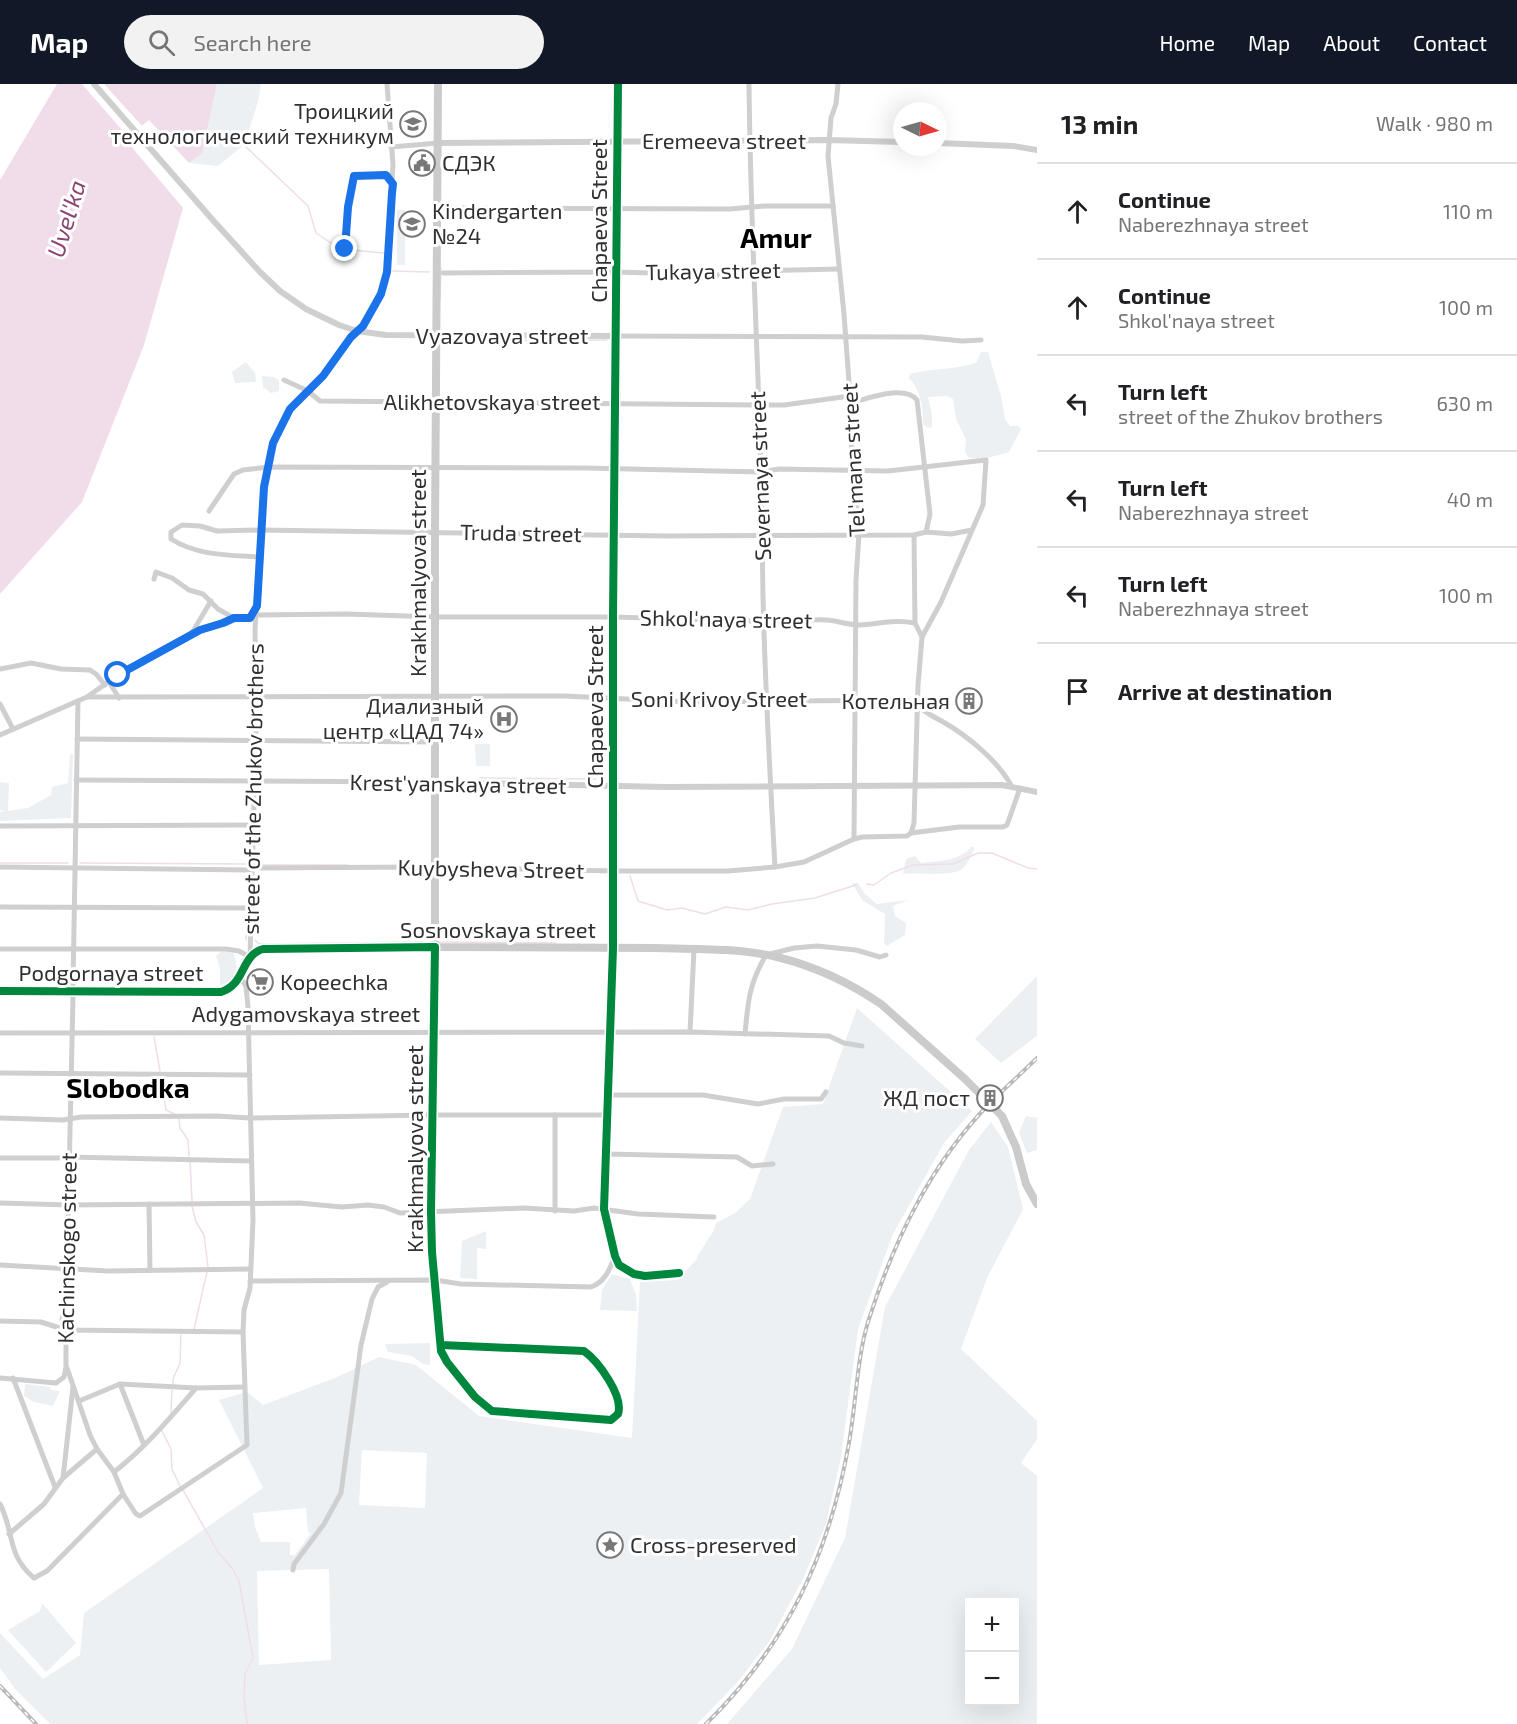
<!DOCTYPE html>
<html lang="en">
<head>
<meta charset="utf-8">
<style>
	:root { --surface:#fff; --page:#f2f2f2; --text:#202124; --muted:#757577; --line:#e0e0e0; --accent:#111827 }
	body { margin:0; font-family:"Exo 2",sans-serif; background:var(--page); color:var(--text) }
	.controls { position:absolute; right:18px; bottom:18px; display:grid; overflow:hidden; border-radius:0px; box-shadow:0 6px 24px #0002 }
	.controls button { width:54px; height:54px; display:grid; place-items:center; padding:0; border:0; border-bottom:2px solid var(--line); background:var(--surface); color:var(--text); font:30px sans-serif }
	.compass { position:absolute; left:893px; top:18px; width:54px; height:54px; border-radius:50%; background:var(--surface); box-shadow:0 6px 24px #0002; rotate:95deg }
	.stop { position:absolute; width:18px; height:18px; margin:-14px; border:4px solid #1a73e8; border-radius:50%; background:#fff }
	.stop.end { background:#1a73e8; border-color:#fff; box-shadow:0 2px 6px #0008 }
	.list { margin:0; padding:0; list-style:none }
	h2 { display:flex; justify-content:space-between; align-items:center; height:78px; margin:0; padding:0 24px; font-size:26px }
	h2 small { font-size:20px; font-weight:400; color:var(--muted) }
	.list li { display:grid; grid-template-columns:39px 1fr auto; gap:18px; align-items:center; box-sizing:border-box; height:96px; padding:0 24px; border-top:2px solid var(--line) }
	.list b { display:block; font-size:22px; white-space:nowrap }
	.list p { margin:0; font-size:20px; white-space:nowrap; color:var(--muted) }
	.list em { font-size:20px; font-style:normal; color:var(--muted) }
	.icon { flex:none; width:33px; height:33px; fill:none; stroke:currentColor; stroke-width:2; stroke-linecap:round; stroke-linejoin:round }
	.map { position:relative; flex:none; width:1037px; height:1640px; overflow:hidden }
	header { display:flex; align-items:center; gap:36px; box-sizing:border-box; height:84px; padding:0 30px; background:var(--accent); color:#fff }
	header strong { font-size:28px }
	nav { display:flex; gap:33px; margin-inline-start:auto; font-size:21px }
	.search { width:420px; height:54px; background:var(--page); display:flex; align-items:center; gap:15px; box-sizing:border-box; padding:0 21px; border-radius:33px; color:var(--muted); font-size:22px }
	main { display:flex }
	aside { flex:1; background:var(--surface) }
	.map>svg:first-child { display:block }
	.green { fill:#ecf0f3; fill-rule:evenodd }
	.water { fill:#f0dde9 }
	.pier { fill:#fff }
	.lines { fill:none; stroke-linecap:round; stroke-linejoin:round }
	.stream { stroke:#f0dde9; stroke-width:1.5 }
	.minor { stroke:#cfcfcf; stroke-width:5 }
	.tertiary { stroke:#cfcfcf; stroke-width:6 }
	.secondary { stroke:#cbcbcb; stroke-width:8 }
	.rail-casing { stroke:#b9b9b9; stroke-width:4 }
	.rail { stroke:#fff; stroke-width:1.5; stroke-dasharray:4.5; stroke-linecap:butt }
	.cycleway-casing { stroke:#fff; stroke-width:11 }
	.cycleway { stroke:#00873e; stroke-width:8 }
	.route { stroke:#1a73e8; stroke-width:8 }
	.labels { text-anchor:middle; stroke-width:6; stroke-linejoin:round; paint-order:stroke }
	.poi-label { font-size:22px; fill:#303030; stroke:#fff; text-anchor:end }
	.street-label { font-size:22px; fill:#303030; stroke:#fff }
	.water-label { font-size:24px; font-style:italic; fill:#8b4571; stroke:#fff }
	.district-label { font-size:28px; font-weight:bold; fill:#000; stroke:#fff }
</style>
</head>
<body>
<header>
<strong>Map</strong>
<div class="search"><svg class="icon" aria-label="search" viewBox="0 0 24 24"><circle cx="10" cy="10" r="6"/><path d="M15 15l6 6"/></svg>Search here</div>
<nav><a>Home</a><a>Map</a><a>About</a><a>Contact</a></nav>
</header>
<main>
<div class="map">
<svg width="1037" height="1640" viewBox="0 0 1037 1640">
	<rect width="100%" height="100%" fill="#fff"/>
	<g class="green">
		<polygon points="217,0 261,0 258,18 244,61 218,82 189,79 202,70"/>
		<rect x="397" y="126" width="8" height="55"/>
		<path d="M981,268H988L1001,312L1005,335L1010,342H1018L1021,345L1009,368C996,372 981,377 968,373L965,368L966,355L956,335L953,315L947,312L928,313L932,330V343L928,344L923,340C923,324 921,306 909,294L910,290C932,284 954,286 976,279Z"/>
		<polygon points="246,278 255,289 256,298 235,299 232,288"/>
		<polygon points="262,292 274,293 279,296 279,307 271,309 263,303"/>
		<polygon points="475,660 490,660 490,682 476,682"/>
		<polygon points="73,670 71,734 0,737 0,728 5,727 0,726 0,698 9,699 8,727 28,724 51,711 52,703 68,699 70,671"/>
		<path d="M972,762L975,764C971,770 968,781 962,785C952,793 918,788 903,790L906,775L915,772L921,779C938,777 961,777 972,762Z"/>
		<polygon points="852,799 858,799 865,810 877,820 908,816 893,822 895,832 906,839 905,851 887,862 884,859 885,830 862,816"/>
		<path d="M223,866L233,869C241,883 234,898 220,902V884L216,872Z"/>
		<polygon points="1037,892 1037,952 1001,979 975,955"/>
		<path d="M857,924L972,1027L944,1059L893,1150L858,1245L841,1373L826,1440L803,1495L769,1558L736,1600L697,1640H50L16,1606L0,1584V1549L43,1595L80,1571L84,1529L263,1404L219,1316L247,1308L263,1321L335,1294L379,1273L416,1281L479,1332L632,1354L640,1198L677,1196L698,1174L697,1173L714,1146L716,1139L735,1129L750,1115L783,1023L823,1020ZM362,1366L427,1369L425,1424L359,1421ZM306,1424L308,1448L311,1449L295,1471H290V1458H261L255,1443L253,1429ZM329,1485L331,1576L259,1581L257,1487Z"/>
		<polygon points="1026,1032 1037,1034 1037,1066 1027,1069 1019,1049"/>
		<path d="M991,1038L1008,1063L1023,1125L987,1194L961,1265L1037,1337V1355L1021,1379L1037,1392V1640H727L792,1565L845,1454L885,1223L969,1066ZM1014,1518V1618H970V1518Z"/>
		<polygon points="486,1147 486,1165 477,1164 477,1195 460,1194 462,1157"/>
		<polygon points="612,1190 630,1195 636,1211 637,1227 600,1226 602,1206"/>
		<polygon points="430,1259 430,1281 423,1280 412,1272 388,1268 385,1260"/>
		<polygon points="25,1300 50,1303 51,1306 60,1307 53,1322 34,1318 24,1312"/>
		<polygon points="42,1519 76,1559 46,1588 8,1546 40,1527"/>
	</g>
	<polygon class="water" points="57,0 217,0 202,70 189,79 149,36 125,55 183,124 144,261 82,418 0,510 0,96"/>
	<polygon class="pier" points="82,0 104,0 143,43 129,54"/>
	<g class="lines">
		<g class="stream">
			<polyline points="622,56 622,0"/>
			<polyline points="244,61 308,122 316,149 340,165 384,169"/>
			<polyline points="621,122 622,61"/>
			<polyline points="621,185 621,127"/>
			<polyline points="392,187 429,188"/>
			<polyline points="440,216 441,185"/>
			<polyline points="620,251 621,190"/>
			<polyline points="466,257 607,256"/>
			<polyline points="620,317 620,256"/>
			<polyline points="619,383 619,322"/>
			<polyline points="618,449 619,388"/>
			<polyline points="617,530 618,454"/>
			<polyline points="617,535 618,699"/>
			<polyline points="480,694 596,695"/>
			<polyline points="618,730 618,785"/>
			<polyline points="0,779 68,779"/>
			<polyline points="80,779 248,780 248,783"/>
			<polyline points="255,781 347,781"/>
			<polyline points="439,781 449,781"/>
			<polyline points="618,790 618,855"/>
			<polyline points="630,792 638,817 667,826 682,824 705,830 726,823 748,826 772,820 815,814 856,801"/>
			<polyline points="867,800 874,801 891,789 913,781 953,780 978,769 992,769 1028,784 1037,785"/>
			<polyline points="247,822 248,788"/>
			<polyline points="246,856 247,827"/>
			<polyline points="255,856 259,860 423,858"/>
			<polyline points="439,858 556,859"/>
			<polyline points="262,868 335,867"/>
			<polyline points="154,953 160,987"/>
			<polyline points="161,992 166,1026 174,1030"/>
			<polyline points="179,1035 180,1044 188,1056 189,1072"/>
			<polyline points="190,1077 192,1117"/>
			<polyline points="192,1122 196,1138 204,1151 208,1183"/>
			<polyline points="194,1245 207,1188"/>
			<polyline points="173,1301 173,1295 180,1279 181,1251"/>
			<polyline points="171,1328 172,1306"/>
			<polyline points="161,1345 171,1365 172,1385 180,1402"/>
			<polyline points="183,1406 218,1468 232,1484 239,1497 253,1574 245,1590 244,1613 247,1640"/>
		</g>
		<g class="minor">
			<path d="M749,0C750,107 755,214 759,322C761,385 762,448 763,512C765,602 770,693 775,783"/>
			<polyline points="838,0 836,20 831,34 828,72 844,230 850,312 850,345 859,450 856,496 854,755"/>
			<polyline points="391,63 438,59"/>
			<polyline points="437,124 730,125 765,122 833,122"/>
			<polyline points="345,165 348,123 354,92 386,91 392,99"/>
			<polyline points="443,189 616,188 719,191 754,187 838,185"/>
			<polyline points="616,252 922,253 962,257 981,256"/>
			<polyline points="284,296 308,307 320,317 759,321 784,321 850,312"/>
			<path d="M850,319C867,315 904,300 917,316L930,430L926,448"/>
			<polyline points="209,427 234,390 243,386 268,383 586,384 761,388 779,385 888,387 986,376 983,421 941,518 922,553"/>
			<path d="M260,473C229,471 198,472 171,455V448L182,441L200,442L217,447L261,446L667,452L914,451L926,448L951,450L972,446"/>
			<polyline points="154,495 156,488 172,494 189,506 203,510 218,525 234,534"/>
			<path d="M190,552C202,544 219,539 232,534C241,532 248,535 257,531L346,530L437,533H613L754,537C776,542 804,534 827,536C838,537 849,541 859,541C879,540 895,535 915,539"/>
			<polyline points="0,585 31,579 61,585 90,586 96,590 105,601"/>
			<polyline points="109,598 119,614"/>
			<path d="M87,613L565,612L688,618L905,616C915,619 920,624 929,630C934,633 940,636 945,639C969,653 999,678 1012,703"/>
			<polyline points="0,620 13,645"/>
			<polyline points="0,651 87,613 118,591 190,552 211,517"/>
			<polyline points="77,655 435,658"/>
			<polyline points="76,696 435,698"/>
			<polyline points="0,742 253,741"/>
			<polyline points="911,749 914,739 918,601 922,553 915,539 914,451"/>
			<polyline points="0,783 249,786 252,784 417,783 614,787 728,787 775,783 804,778 854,755 862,753 907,752 911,749 959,743 1003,743 1007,741 1020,704"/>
			<polyline points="0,823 251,824"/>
			<path d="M435,863L431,1128L432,1168L441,1267L447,1278L475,1313L492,1327L611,1336L618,1330C624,1312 598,1277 584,1267L441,1261"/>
			<polyline points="613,864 604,1125 615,1172 619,1181 634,1190 645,1192 679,1189"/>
			<polyline points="0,865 226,865 239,867 250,873 256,642 255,546 264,403 274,359 290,325 323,292 351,253 363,242 386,196 393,81 387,0"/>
			<polyline points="73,900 78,617"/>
			<polyline points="73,913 67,1183 62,1236 66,1246 66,1281 90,1351 97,1365 114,1388 123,1410 136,1430 140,1432 247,1361 243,1248 244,1226 250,1204 253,1136 248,923 246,902 240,893"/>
			<polyline points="690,948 694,865"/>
			<polyline points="0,949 690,948 829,952 844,959 862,962"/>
			<path d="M745,950C748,917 749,900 766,871L794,864L817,862L856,866L880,873L886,871"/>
			<polyline points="0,989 250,991"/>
			<polyline points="609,1011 703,1011 758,1020 784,1015 821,1015 826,1008"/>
			<polyline points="0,1034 63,1036 81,1033 216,1032 250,1034 432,1031 608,1031"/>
			<polyline points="607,1070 737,1073 752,1082 773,1080"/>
			<polyline points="0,1074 57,1074 69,1073 250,1077"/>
			<polyline points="0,1119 69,1121 299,1119 342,1123 368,1121 384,1123 400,1129 524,1124 574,1127 594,1124 638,1130 714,1133"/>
			<polyline points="149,1120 150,1186"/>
			<polyline points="555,1127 555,1031"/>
			<polyline points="0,1181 108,1187 250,1185"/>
			<path d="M250,1197L435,1196L461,1200L591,1203C605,1198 610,1185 615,1172"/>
			<polyline points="0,1237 41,1238 66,1246 243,1248"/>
			<polyline points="0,1294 56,1299 64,1293 66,1283"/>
			<polyline points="13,1294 55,1403"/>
			<polyline points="120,1300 144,1361"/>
			<polyline points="79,1317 120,1300 196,1304 244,1303"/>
			<path d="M114,1388C145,1364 170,1334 196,1304"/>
			<polyline points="63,1394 73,1303"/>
			<path d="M0,1420C15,1449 6,1470 34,1494L47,1487L123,1410"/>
			<polyline points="9,1450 44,1420 63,1394 97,1365"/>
			<polyline points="293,1486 294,1480 324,1440 341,1409 361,1261 372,1215 378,1203 387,1198"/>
		</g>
		<g class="tertiary">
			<polyline points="94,0 211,134 260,188 280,207 306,225 339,241 357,247 386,251 616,252"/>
			<polyline points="438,59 828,56 902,58"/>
			<polyline points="938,59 1013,62 1037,66"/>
			<polyline points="435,698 665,703 1002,701 1037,708"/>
			<polyline points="613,864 613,533 618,0"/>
			<path d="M0,907L221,908C246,900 240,872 263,865L435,863"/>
		</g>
		<path class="secondary" d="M438,0L435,448V863C508,863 581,863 655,864C695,865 738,864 777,873C814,882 850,899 881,920L965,995L1002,1032L1016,1063L1026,1100L1037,1120"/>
		<g class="rail-casing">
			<g id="rail">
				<polyline points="0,1602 36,1640"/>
				<path d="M706,1640C788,1559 829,1471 849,1359C856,1320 857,1274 868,1238C894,1156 931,1079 991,1018C1006,1003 1022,989 1037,974"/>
			</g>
		</g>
		<use href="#rail" class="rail"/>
		<g class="cycleway-casing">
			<g id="cycleway">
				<polyline points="618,0 613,533 613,864 604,1125 615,1172 619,1181 634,1190 645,1192 679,1189"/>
				<path d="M0,907L221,908C246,900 240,872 263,865L435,863L431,1128L432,1168L441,1267L447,1278L475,1313L492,1327L611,1336L618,1330C624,1312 598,1277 584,1267L441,1261"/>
			</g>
		</g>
		<use href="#cycleway" class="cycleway"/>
	</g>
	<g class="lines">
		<polyline class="route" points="118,591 200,546 223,539 234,534 250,534 257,522 264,403 273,359 290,325 323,292 351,253 363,242 381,210 387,188 392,109 393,100 386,91 354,92 348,123 345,165"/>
	</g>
	<defs>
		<g id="university-ring" transform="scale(1.35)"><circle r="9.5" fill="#fff" stroke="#787878" stroke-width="1.5"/><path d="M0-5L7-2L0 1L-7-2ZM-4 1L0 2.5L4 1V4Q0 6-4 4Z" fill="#787878"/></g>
		<g id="civic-ring" transform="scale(1.35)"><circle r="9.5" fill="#fff" stroke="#787878" stroke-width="1.5"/><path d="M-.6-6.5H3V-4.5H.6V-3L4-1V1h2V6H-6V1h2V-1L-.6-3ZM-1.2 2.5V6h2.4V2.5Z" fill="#787878"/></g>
		<g id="school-ring" transform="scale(1.35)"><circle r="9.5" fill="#fff" stroke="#787878" stroke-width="1.5"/><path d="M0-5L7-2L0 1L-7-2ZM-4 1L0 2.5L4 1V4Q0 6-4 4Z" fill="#787878"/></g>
		<g id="building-ring" transform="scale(1.35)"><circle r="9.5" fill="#fff" stroke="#787878" stroke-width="1.5"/><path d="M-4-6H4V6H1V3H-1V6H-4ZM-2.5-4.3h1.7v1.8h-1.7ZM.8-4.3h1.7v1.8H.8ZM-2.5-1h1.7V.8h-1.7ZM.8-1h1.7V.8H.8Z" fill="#787878"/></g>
		<g id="hospital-ring" transform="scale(1.35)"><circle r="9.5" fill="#fff" stroke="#787878" stroke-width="1.5"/><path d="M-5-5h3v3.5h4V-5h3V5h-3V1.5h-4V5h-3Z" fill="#787878"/></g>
		<g id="supermarket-ring" transform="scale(1.35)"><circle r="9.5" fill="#fff" stroke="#787878" stroke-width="1.5"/><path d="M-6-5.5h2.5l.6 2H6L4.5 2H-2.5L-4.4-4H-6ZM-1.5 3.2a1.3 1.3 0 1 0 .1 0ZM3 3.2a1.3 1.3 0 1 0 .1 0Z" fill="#787878"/></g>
		<g id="sight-ring" transform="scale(1.35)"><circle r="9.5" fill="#fff" stroke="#787878" stroke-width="1.5"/><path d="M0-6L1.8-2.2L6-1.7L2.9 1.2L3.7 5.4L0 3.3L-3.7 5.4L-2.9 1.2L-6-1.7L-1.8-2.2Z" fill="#787878"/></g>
	</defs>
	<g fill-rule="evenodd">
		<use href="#university-ring" x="413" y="40"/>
		<use href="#civic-ring" x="422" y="79"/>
		<use href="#school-ring" x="412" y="140"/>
		<use href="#building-ring" x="969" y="617"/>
		<use href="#hospital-ring" x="504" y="635"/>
		<use href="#supermarket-ring" x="260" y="898"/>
		<use href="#building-ring" x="990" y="1014"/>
		<use href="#sight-ring" x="610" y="1461"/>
	</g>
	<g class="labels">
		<g class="poi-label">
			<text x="394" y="35">Троицкий<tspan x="394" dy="25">технологический техникум</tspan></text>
			<text x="442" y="87" text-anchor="start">СДЭК</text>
			<text x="432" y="135" text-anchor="start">Kindergarten<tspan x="432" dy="25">№24</tspan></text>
			<text x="950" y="625">Котельная</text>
			<text x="484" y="630">Диализный<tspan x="484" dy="25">центр «ЦАД 74»</tspan></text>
			<text x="280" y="906" text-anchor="start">Kopeechka</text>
			<text x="970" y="1022">ЖД пост</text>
			<text x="630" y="1469" text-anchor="start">Cross-preserved</text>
		</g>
		<g class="street-label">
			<text x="724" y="65">Eremeeva street</text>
			<text transform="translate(599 137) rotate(-90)" y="8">Chapaeva Street</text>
			<text transform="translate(713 187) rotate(-1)" y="8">Tukaya street</text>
			<text x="502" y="260">Vyazovaya street</text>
			<text x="492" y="326">Alikhetovskaya street</text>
			<text transform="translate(853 376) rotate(-93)" y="8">Tel'mana street</text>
			<text transform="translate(760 392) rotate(-92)" y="8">Severnaya street</text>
			<text transform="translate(521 449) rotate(1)" y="8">Truda street</text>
			<text transform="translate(418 489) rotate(-90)" y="8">Krakhmalyova street</text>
			<text transform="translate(726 535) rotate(1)" y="8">Shkol'naya street</text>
			<text x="719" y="623">Soni Krivoy Street</text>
			<text transform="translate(595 623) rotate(-90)" y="8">Chapaeva Street</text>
			<text transform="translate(458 700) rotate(1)" y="8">Krest'yanskaya street</text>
			<text transform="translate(253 705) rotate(-89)" y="8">street of the Zhukov brothers</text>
			<text transform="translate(491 785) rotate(1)" y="8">Kuybysheva Street</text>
			<text x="498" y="854">Sosnovskaya street</text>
			<text x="111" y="897">Podgornaya street</text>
			<text x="306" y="938">Adygamovskaya street</text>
			<text transform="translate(415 1065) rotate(-90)" y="8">Krakhmalyova street</text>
			<text transform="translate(67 1164) rotate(-89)" y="8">Kachinskogo street</text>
		</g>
		<g class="water-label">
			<text transform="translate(67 135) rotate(-73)" y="8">Uvel'ka</text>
		</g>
		<g class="district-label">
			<text x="776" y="164">Amur</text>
			<text x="128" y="1014">Slobodka</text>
		</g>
	</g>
</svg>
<div class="controls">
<button>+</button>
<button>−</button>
</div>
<svg class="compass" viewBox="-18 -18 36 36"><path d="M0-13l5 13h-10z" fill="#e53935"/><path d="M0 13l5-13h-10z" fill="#757577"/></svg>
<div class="stop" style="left:118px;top:591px"></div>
<div class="stop end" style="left:345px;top:165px"></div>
</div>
<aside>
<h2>13 min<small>Walk · 980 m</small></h2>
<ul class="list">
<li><svg class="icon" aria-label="ahead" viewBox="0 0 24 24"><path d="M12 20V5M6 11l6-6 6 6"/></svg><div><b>Continue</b><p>Naberezhnaya street</p></div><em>110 m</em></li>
<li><svg class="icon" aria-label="ahead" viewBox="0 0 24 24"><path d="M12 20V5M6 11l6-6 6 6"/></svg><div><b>Continue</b><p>Shkol'naya street</p></div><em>100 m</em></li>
<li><svg class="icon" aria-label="left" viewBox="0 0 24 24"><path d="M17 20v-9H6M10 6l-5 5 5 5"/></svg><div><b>Turn left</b><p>street of the Zhukov brothers</p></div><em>630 m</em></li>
<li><svg class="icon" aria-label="left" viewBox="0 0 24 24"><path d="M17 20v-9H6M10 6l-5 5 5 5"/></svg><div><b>Turn left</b><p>Naberezhnaya street</p></div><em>40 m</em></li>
<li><svg class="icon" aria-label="left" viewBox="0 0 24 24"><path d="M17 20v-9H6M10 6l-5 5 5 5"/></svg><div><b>Turn left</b><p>Naberezhnaya street</p></div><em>100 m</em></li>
<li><svg class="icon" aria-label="arrive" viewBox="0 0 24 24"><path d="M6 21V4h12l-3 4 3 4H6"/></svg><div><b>Arrive at destination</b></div></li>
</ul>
</aside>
</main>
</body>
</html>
